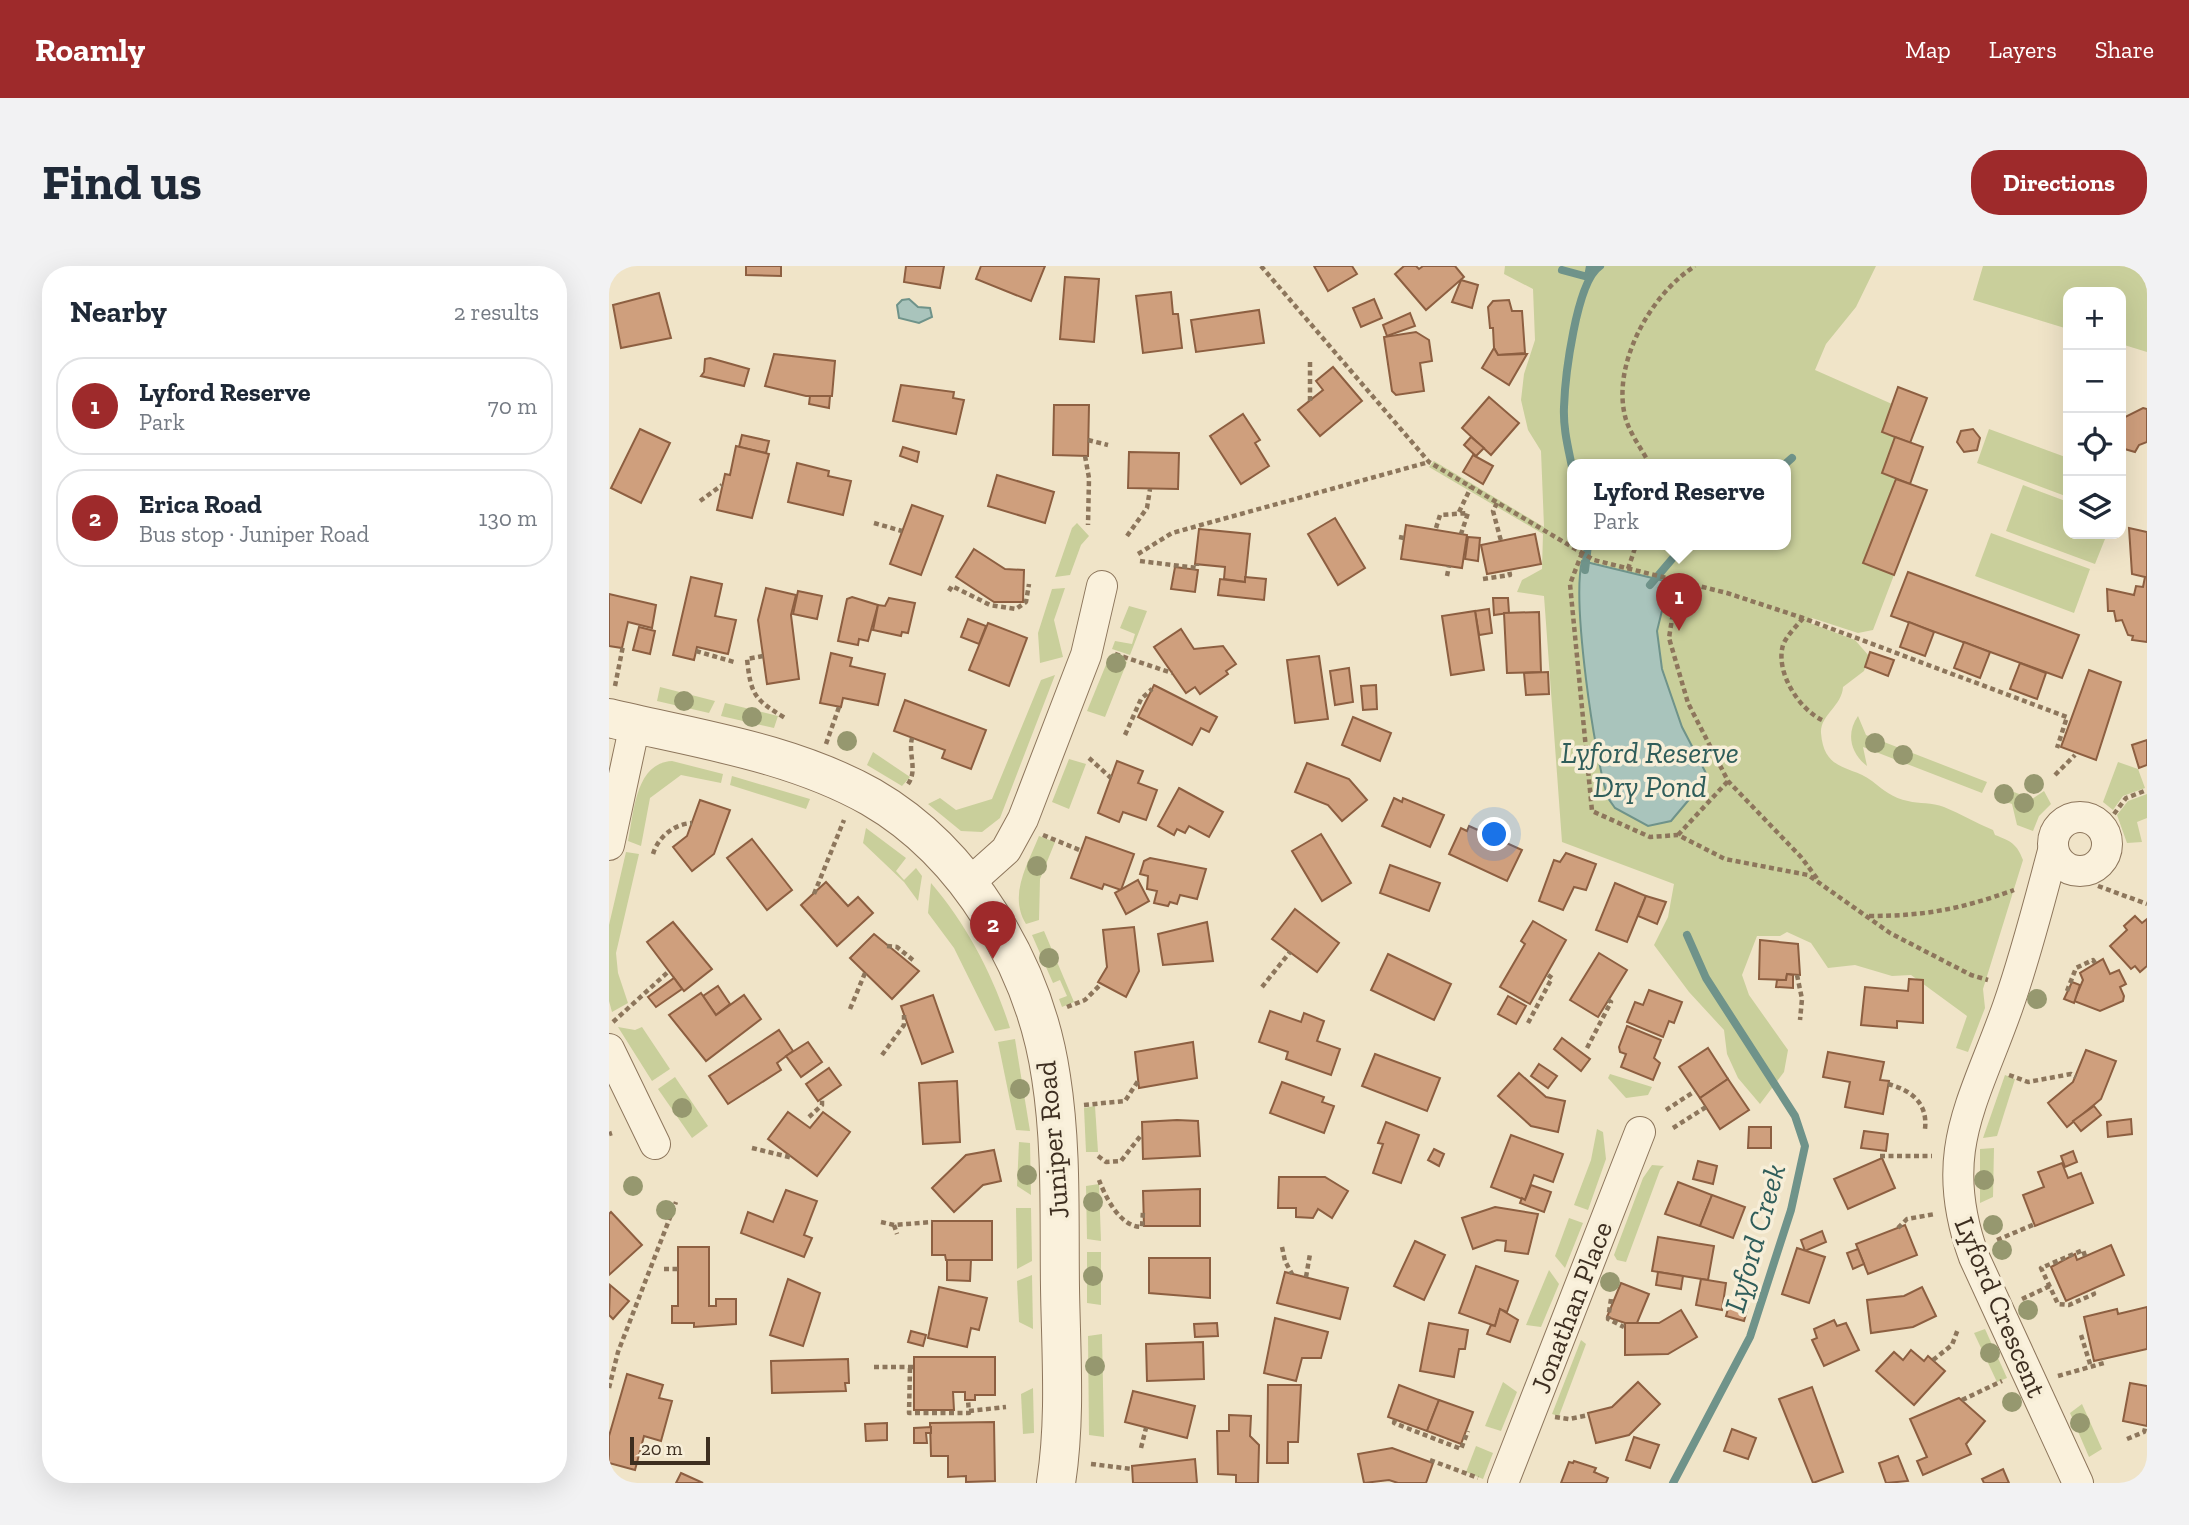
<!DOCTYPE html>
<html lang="en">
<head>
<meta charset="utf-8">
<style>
	:root { --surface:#fff; --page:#f2f2f3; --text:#1f2937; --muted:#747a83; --line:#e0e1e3; --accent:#9e2a2b }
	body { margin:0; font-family:"Zilla Slab",serif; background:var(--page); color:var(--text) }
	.controls { position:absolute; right:21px; top:21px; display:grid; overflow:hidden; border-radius:14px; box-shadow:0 7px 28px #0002 }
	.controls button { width:63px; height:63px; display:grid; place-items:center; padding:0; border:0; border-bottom:2px solid var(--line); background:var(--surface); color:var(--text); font:35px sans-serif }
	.scale { position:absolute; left:21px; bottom:18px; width:80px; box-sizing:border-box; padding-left:7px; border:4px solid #3d2e20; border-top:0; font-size:19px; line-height:24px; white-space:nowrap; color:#3d2e20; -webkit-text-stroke:5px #f7eed8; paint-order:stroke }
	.you { position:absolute; left:886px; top:569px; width:24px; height:24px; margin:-18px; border:5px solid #fff; border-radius:50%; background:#1a73e8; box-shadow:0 0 0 10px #1a73e833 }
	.badge { display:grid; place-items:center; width:46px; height:46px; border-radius:50%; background:var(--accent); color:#fff; font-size:23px; font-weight:700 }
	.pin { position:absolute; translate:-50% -58px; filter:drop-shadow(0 2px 4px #0008) }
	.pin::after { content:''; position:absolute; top:37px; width:24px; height:21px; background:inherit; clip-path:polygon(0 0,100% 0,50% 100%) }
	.popup { position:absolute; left:958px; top:193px; width:224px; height:91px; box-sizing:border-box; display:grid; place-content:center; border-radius:14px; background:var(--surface); filter:drop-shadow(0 2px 5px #0005); font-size:23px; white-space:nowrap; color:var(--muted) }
	.popup b { font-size:26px; color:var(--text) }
	.popup::after { content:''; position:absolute; left:50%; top:100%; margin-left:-14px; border:14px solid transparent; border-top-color:var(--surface) }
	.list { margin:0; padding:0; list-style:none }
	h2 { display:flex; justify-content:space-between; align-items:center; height:91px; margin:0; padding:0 28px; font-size:30px }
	h2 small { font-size:23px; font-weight:400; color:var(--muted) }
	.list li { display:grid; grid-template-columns:46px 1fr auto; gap:21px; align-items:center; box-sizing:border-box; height:98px; margin:0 14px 14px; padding:0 14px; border:2px solid var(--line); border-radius:28px }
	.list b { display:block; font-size:26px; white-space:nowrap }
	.list p { margin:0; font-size:23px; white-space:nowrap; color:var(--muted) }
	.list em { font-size:23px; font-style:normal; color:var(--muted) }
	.icon { flex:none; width:38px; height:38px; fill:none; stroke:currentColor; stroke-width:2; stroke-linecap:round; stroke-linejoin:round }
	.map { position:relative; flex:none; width:1538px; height:1217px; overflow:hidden; border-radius:28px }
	header { display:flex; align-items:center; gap:42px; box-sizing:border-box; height:98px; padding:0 35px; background:var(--accent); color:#fff }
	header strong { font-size:33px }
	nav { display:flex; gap:38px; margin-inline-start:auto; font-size:24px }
	.intro { display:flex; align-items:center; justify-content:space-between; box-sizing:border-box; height:168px; padding:0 42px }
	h1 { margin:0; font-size:49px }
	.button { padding:18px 32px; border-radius:28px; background:var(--accent); color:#fff; font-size:24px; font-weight:700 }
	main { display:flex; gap:42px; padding:0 42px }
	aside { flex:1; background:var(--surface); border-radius:28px; box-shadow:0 7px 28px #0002 }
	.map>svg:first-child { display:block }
	.green { fill:#c9cf9b; fill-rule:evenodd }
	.water { fill:#a9c4bc; stroke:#6f938a; stroke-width:2 }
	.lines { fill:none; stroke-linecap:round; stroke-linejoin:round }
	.stream { stroke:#6f938a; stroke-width:8 }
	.building { fill:#cf9f7d; stroke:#8d5f41; stroke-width:2 }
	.minor-casing { stroke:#8d765c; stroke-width:32 }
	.tertiary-casing { stroke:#8d765c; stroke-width:40 }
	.path { stroke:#8d765c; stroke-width:4.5; stroke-dasharray:5 3.5; stroke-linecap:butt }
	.minor { stroke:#faf1dc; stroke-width:30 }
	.tertiary { stroke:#faf1dc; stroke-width:38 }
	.tree { fill:#96986f }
	.labels { text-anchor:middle; stroke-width:7; stroke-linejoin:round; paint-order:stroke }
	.street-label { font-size:28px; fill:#3d2e20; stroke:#f7eed8 }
	.water-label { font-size:30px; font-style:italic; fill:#2f5d5a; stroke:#f7eed8 }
</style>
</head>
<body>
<header>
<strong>Roamly</strong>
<nav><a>Map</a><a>Layers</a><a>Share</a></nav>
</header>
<div class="intro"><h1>Find us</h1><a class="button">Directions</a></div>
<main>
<aside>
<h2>Nearby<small>2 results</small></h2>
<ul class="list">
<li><span class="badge">1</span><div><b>Lyford Reserve</b><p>Park</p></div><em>70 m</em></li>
<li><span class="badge">2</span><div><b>Erica Road</b><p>Bus stop · Juniper Road</p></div><em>130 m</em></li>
</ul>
</aside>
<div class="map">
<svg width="1538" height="1217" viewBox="0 0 1538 1217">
	<rect width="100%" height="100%" fill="#f0e4c8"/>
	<g class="green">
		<path d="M896,0H1267L1247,41L1217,78L1206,104L1283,138L1273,166L1286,171L1273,207L1287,213L1254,297L1285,309L1264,364L1249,367L1203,352L1201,357L1246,374L1260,390L1255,405L1234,421C1233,440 1211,449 1212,467C1215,506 1242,499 1263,515C1274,524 1284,532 1299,535C1310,538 1323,536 1335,541C1352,548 1367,557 1384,564L1386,569C1402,575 1408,578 1414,594L1374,723L1376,742L1359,786L1347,782L1358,750L1302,709L1283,710L1246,699L1219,702L1202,677L1178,666L1171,670H1148L1133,709L1140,729L1179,784L1175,806L1151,838L1129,812L1118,788L1115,764L1080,726L1045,679L1059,651L1065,618L953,576L935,330L908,326L913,314L933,303L934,268L820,201L825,195L935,261L932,185L919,164L912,134L915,108L926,74L924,23L895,8ZM963,199H1177V279H963Z"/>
		<polygon points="1374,0 1538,0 1538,86 1512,78 1512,26 1459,26 1459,63 1364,34"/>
		<polygon points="1380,163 1459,192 1459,231 1368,197"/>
		<polygon points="1414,219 1459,236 1459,268 1498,268 1486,298 1397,265"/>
		<polygon points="468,257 480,270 472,279 461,309 446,311 463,262"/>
		<polygon points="1382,267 1481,303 1465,347 1366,310"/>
		<polygon points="456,322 445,354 454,391 431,397 429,367 443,323"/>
		<polygon points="520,340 538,345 521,389 503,383 506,375 523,378 526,368 511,362"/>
		<polygon points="501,389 518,396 496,451 478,445"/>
		<polygon points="446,409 391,552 373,566 352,565 319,538 331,532 347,544 383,533 432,414"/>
		<polygon points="51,421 106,435 100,447 48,435"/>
		<polygon points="116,437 169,450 165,462 112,450"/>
		<path d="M1249,450L1257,469L1378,516L1373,527L1254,481L1258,500C1241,487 1237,467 1249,450Z"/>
		<polygon points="264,486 301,511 293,520 258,499"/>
		<polygon points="460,493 477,498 460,543 443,536"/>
		<path d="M63,495L114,508L112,517L72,509L41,532L32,580L19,575C25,547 26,497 63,495Z"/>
		<polygon points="1509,496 1529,503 1536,522 1514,530 1504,544 1494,536"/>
		<polygon points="123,510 201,533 197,543 121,519"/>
		<polygon points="1392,521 1423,533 1435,525 1442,538 1430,550 1424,565 1408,559 1403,538 1388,533"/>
		<polygon points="1538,528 1538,552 1528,556 1533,576 1518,577 1508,549 1519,535"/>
		<polygon points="257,562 297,592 287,605 295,614 307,602 313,610 309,635 295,616 254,577"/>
		<path d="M430,570L446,576L431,613L430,654L417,658C399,629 419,598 430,570Z"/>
		<polygon points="17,586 30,588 7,687 9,707 19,737 3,746 0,735 0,659"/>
		<path d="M322,617C358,659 384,709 401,762L386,765L345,682L319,647Z"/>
		<polygon points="435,665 465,736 453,741 450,733 458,730 451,714 444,717 423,669"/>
		<polygon points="9,761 26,764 33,761 61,803 43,815"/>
		<polygon points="406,773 421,865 407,864 389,776"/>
		<polygon points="1001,808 1043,821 1039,829 1017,832 999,812"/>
		<polygon points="1396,809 1406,813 1388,870 1374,872"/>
		<polygon points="66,811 99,860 83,872 49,823"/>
		<polygon points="486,840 489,886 477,886 475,842"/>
		<polygon points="988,863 994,866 997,893 979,944 965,939 982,894"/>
		<polygon points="410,876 421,877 422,929 408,920"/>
		<polygon points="1385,882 1384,931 1371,937 1371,883"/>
		<polygon points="1043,899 1055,900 1051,904 1017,996 1008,994 1005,989 1034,912"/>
		<polygon points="490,918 492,975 478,973 477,920"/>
		<polygon points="407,942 422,942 423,995 408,1003"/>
		<polygon points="960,952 974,957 956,1002 946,990"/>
		<polygon points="478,986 492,986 492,1039 478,1037"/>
		<polygon points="940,1004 950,1018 932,1061 917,1059"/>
		<polygon points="423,1009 424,1063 410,1056 408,1015"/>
		<polygon points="1376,1063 1398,1112 1388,1116 1365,1067"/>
		<polygon points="493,1068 495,1171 480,1169 479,1070"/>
		<polygon points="972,1074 977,1078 950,1150 943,1148"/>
		<polygon points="894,1116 908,1126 892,1165 876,1160"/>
		<polygon points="424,1122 425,1167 414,1168 412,1128"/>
		<polygon points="1473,1138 1493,1183 1480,1191 1461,1147"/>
		<polygon points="867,1180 884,1187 874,1213 857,1206"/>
	</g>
	<g class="water">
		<polygon points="300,33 309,41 321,42 323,51 310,57 290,52 288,39 293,34"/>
		<path d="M973,295L1060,316L1048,365L1053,403L1073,461L1099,511L1062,555L1039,560L1006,542L999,532C985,490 963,336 973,295Z"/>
	</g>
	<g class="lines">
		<g class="stream">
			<polyline points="953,4 979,11 981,0"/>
			<polyline points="1175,199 1183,192"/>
			<path d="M963,201C959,181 954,162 955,141C956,112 967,16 991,0"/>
			<polyline points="976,304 979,279"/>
			<polyline points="1041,319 1075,279"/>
			<polyline points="1064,1217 1141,1071 1182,944 1196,880 1186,850 1097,712 1078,669"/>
		</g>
	</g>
	<g class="building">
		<polygon points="137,0 172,0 172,10 137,9"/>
		<polygon points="297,0 335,0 331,22 295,16"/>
		<polygon points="372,0 436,0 422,35 367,13"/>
		<polygon points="705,0 743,0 748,8 719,25"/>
		<polygon points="795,0 807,0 810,3 814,0 846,0 855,11 817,44 786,8"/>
		<polygon points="456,11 490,13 485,76 451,73"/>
		<polygon points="852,14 869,19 863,42 843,36"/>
		<polygon points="562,26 564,48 569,48 573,82 534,87 527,30"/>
		<polygon points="50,27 62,72 12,82 4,39"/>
		<polygon points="765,33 773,52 752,61 744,42"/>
		<polygon points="900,34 903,45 913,45 916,87 889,89 885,82 884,62 881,62 879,41 884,35"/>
		<polygon points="650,44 655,77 587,86 582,54"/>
		<polygon points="801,47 806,60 778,70 774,59"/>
		<polygon points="807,66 820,74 823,95 811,97 815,125 787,129 783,125 775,71"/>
		<polygon points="885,82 889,89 918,88 900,119 873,102"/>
		<polygon points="165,88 226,95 223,130 197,130 156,120"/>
		<polygon points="101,92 140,103 135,120 92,110 95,106 96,93"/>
		<polygon points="724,101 753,135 711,170 689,144 714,124 707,115"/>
		<polygon points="292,119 345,126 344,132 355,134 347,168 284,155"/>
		<polygon points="1289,121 1318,132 1301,177 1273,166"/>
		<polygon points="201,130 221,130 220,142 200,138"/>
		<polygon points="880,131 910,157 882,189 853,162"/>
		<polygon points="445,139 480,139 479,190 444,189"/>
		<polygon points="1534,142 1538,143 1538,176 1530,179 1526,186 1512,182 1512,153"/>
		<polygon points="634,148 651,174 646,177 660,200 632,218 601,170"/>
		<polygon points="31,163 61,177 32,237 2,222"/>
		<polygon points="1364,163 1371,172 1368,184 1355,186 1348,176 1352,165"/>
		<polygon points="133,169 160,175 157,187 130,181"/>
		<polygon points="862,171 875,182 867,190 855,179"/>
		<polygon points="1286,171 1314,181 1301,218 1273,207"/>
		<polygon points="127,180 160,188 143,252 108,244 116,208 121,209"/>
		<polygon points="294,181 310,186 308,196 291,190"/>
		<polygon points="520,186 570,187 569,223 519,222"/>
		<polygon points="864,189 884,200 874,218 854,206"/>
		<polygon points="188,197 220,205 219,210 242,215 234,249 179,236"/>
		<polygon points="388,209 445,226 436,257 379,240"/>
		<polygon points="1287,213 1318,224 1285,309 1254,297"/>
		<polygon points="303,239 334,250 312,309 281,298"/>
		<polygon points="726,252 756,302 729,319 699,268"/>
		<polygon points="797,259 858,269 853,302 792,293"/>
		<polygon points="1520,262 1538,266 1538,376 1523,374 1524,370 1519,369 1513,354 1507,355 1505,345 1499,345 1498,323 1525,329 1527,320 1534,321 1536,311 1523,308"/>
		<polygon points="590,263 641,268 636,316 615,313 616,301 586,298"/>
		<polygon points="926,268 932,298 878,308 872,279"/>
		<polygon points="859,271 871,272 869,295 856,293"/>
		<polygon points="365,283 396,303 415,304 414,336 385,336 347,311"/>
		<polygon points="566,301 589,304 586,326 562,323"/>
		<polygon points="1299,306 1470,369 1453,412 1282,350"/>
		<polygon points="82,311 113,318 106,350 127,354 119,388 88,381 85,394 64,389"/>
		<polygon points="636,311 657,313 655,334 609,329 611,313 636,316"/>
		<polygon points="157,322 187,329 182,349 190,413 158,418 149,354"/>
		<polygon points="189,325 213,330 208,353 184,348"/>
		<polygon points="0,328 47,339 43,362 19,356 13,382 0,380"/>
		<polygon points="243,331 269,339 259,375 250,373 249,379 229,375 238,333"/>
		<polygon points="280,332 306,337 299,367 293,366 292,370 264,364 269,339 276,340"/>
		<polygon points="884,332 899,332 900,347 885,349"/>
		<polygon points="880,343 883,367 870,369 866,345"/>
		<polygon points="866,345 875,404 842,409 833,350"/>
		<polygon points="930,346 932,406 898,407 895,347"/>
		<polygon points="359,353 377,360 370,378 352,371"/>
		<polygon points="1300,356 1325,366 1316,390 1291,381"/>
		<polygon points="379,357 418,372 400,420 360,404"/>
		<polygon points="30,361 46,365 41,388 24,384"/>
		<polygon points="572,363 585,383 614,380 627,398 617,405 619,408 591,428 586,421 577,427 545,381"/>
		<polygon points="1355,376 1381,386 1371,412 1345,402"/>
		<polygon points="1261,386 1285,394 1279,410 1256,401"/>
		<polygon points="222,387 243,392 241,400 276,408 269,439 234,432 232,441 211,437"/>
		<polygon points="710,390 719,453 686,457 678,394"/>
		<polygon points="1411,397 1437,407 1428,433 1401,423"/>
		<polygon points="740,402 744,436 726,439 721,405"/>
		<polygon points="1480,404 1512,416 1487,494 1452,481"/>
		<polygon points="939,406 940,428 917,429 915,407"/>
		<polygon points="545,419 608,451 600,466 592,462 583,479 529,451"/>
		<polygon points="767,419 768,443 754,444 752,420"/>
		<polygon points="296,434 377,464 362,503 333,492 336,484 285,465"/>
		<polygon points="744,451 782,467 771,495 733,479"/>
		<polygon points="1538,474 1538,499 1530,502 1523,479"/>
		<polygon points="508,495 534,505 529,517 548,524 537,554 514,546 510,556 489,547"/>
		<polygon points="698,497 740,513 758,534 733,555 719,539 686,526"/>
		<polygon points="570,522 614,546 600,571 580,560 576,567 568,563 565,569 549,560"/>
		<polygon points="785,532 793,536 794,532 835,549 821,581 773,560"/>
		<polygon points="91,534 121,544 105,588 83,605 64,581 78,570"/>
		<polygon points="860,560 913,584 898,615 840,588 852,562 858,565"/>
		<polygon points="712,568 742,617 713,635 683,585"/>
		<polygon points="477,571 525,588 512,624 495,618 493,623 462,612"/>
		<polygon points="143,573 183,624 158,644 118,592"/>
		<polygon points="957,587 987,598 977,624 965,621 954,644 930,635 945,594 951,596"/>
		<polygon points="541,592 597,603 588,633 571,629 568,638 561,636 559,640 545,637 548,625 538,623 539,610 531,608 535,595"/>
		<polygon points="781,599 831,617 820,645 771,627"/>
		<polygon points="529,614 540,635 517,648 506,627"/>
		<polygon points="217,616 239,640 249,631 264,647 228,680 192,639"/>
		<polygon points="1006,617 1037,630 1018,676 987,664"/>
		<polygon points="1037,630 1057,636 1048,658 1029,650"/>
		<polygon points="686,643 730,677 708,706 663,673"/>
		<polygon points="1526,650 1533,657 1538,653 1538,700 1531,706 1526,700 1522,703 1501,680 1518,664 1515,660"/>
		<polygon points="924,655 957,674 921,738 891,721 916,678 912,675"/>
		<polygon points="64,656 103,703 75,725 38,676"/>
		<polygon points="598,656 604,695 554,699 549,668"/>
		<polygon points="525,661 530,705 517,731 489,716 498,701 494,664"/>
		<polygon points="265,668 310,705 283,733 241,692"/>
		<polygon points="1151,674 1189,678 1191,709 1178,708 1177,714 1150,713"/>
		<polygon points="990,687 1018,704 989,751 961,734"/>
		<polygon points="779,688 842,718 825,754 762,724"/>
		<polygon points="1494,693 1501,708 1510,704 1517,718 1511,721 1515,730 1514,735 1491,745 1465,735 1474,714 1471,707"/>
		<polygon points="1178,708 1184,709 1184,722 1167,721 1168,714 1177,714"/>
		<polygon points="65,712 73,723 47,741 39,731"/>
		<polygon points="1300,713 1314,714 1314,757 1288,755 1288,762 1252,759 1256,721 1299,725"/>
		<polygon points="1463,716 1471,719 1465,737 1455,733"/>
		<polygon points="109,720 121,738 107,749 94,730"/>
		<polygon points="1040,724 1073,736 1065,757 1060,755 1054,771 1018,756 1026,736 1034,739"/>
		<polygon points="92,727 107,749 135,729 152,753 97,795 60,749"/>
		<polygon points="324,729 344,786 313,798 292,740"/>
		<polygon points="899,730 917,740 907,758 889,748"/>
		<polygon points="661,745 692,756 695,747 715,755 708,775 731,783 722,809 677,793 679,786 650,776"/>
		<polygon points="1018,760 1052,774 1045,792 1051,797 1044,814 1012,801 1017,788 1011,786 1010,781"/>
		<polygon points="170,764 184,785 168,797 172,804 119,838 100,810"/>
		<polygon points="953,772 981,793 972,805 945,783"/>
		<polygon points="199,776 213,796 192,811 177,790"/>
		<polygon points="584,776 588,812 530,822 526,786"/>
		<polygon points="1099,782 1119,813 1091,832 1070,801"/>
		<polygon points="1477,784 1507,795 1492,833 1458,861 1439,837 1464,816"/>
		<polygon points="1219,786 1275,796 1271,814 1280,815 1274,848 1236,841 1241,816 1214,811"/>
		<polygon points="766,788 831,812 818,845 753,820"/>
		<polygon points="930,798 948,810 939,822 922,810"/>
		<polygon points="220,802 232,819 209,835 197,818"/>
		<polygon points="910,807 937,831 956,835 949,866 922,860 889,830"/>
		<polygon points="1119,813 1140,844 1111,863 1091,832"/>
		<polygon points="348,815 351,876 314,878 310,817"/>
		<polygon points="673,816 715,831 713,836 725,840 715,867 661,847"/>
		<polygon points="1485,840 1492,849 1472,865 1464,855"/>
		<polygon points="179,846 201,862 214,846 241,866 208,910 159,873"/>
		<polygon points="1522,853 1523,868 1499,871 1498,856"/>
		<polygon points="568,854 589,855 591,890 534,893 533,856"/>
		<polygon points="777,856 810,869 792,917 764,907 774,878 769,877"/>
		<polygon points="1140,861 1162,861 1162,882 1139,882"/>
		<polygon points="1255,865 1279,868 1277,885 1252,882"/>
		<polygon points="902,869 954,888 944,916 925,909 916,934 882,921"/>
		<polygon points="825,883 835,888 830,900 819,894"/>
		<polygon points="385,884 392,915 374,919 345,946 323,922 357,889"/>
		<polygon points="1464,885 1468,896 1456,901 1452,890"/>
		<polygon points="1273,892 1286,922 1239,943 1225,913"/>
		<polygon points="1089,895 1108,900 1104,918 1084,913"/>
		<polygon points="1453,897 1459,912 1472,907 1484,937 1426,960 1414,929 1435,921 1429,906"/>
		<polygon points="670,911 716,911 739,925 723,952 709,943 704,952 687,951 687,942 669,942"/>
		<polygon points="1069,916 1103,929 1091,960 1056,948"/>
		<polygon points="922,919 942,926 935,946 911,937 913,932 916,934"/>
		<polygon points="591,923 591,960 535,960 534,925"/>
		<polygon points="177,924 208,935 195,969 203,972 195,991 132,967 139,946 164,956"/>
		<polygon points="1103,929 1136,941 1124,972 1091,960"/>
		<polygon points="886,941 929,948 919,988 896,985 897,975 888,974 864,983 853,952"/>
		<polygon points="2,946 33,979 0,1009 0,948"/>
		<polygon points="323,955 383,955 383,994 337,994 336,989 323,989"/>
		<polygon points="1296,959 1308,989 1259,1008 1247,978"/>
		<polygon points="1213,965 1217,976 1196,985 1192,974"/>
		<polygon points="1049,971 1105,980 1099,1014 1043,1005"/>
		<polygon points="806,975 836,989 815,1034 785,1020"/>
		<polygon points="1502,979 1515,1009 1457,1035 1442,1001 1466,988 1468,994"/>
		<polygon points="69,981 100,981 100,1040 107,1040 107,1033 127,1033 127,1058 85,1061 85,1057 63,1057 63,1040 69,1040"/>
		<polygon points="1188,982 1216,991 1200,1037 1173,1028"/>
		<polygon points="1249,983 1255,998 1244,1003 1238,987"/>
		<polygon points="540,992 601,992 601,1032 540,1027"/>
		<polygon points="338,994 362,994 361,1015 338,1014"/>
		<polygon points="867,1000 909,1015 898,1046 891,1043 886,1060 850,1047"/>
		<polygon points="676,1006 739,1022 731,1053 668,1037"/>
		<polygon points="1049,1006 1074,1010 1072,1023 1047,1019"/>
		<polygon points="179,1013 211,1027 194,1080 161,1069"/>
		<polygon points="1092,1013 1117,1017 1113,1044 1087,1039"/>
		<polygon points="1012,1017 1040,1028 1028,1057 1016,1057 998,1051"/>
		<polygon points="1,1019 20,1035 4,1053 0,1049"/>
		<polygon points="330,1021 378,1032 370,1064 362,1062 358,1081 319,1072"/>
		<polygon points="1313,1021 1327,1050 1304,1061 1262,1067 1258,1034 1295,1030"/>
		<polygon points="1121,1036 1139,1041 1135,1055 1117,1050"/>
		<polygon points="1538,1041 1538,1083 1485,1095 1475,1051 1508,1043 1509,1048"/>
		<polygon points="891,1043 909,1054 901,1076 878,1068 882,1059 886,1060"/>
		<polygon points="1072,1044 1088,1071 1059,1088 1016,1089 1016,1057 1050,1057"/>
		<polygon points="666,1052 719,1066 712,1092 693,1092 687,1115 655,1107"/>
		<polygon points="1225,1054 1228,1060 1237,1057 1250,1084 1215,1100 1203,1074 1208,1072 1205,1063"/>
		<polygon points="608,1057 609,1070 586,1071 585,1058"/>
		<polygon points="820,1057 859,1064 856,1083 850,1083 845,1111 811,1105"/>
		<polygon points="302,1065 317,1069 314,1080 299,1076"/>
		<polygon points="594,1076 595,1113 538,1115 537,1078"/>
		<polygon points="1302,1084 1315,1095 1319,1090 1336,1105 1305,1139 1267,1105 1285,1086 1294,1094"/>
		<polygon points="305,1091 386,1091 386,1129 366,1129 366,1134 356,1134 356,1126 344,1126 345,1144 305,1144"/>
		<polygon points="239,1093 240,1117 236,1117 237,1125 163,1127 162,1095"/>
		<polygon points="18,1108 54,1119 50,1132 63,1135 52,1175 35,1170 26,1204 0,1197 0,1170"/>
		<polygon points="1029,1116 1051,1138 1020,1169 987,1177 979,1147 1003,1141"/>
		<polygon points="1521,1117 1538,1120 1538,1160 1514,1155"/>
		<polygon points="659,1119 692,1119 689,1176 679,1176 679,1197 658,1197"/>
		<polygon points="790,1119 830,1134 818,1165 779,1151"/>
		<polygon points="1203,1121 1234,1206 1204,1217 1170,1133"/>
		<polygon points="524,1125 586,1140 578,1172 516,1156"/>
		<polygon points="1350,1132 1376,1155 1357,1178 1362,1188 1314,1209 1308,1195 1318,1191 1301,1153"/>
		<polygon points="830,1134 864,1146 852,1178 818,1165"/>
		<polygon points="620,1149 642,1150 641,1170 650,1179 649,1217 627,1217 627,1209 609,1208 608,1165 620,1165"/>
		<polygon points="385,1156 386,1215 357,1216 357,1210 339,1211 339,1190 322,1190 321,1157"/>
		<polygon points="278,1157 278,1174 257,1175 256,1158"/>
		<polygon points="322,1161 322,1167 317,1167 318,1177 305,1177 305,1162"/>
		<polygon points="1123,1163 1147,1172 1139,1193 1115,1185"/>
		<polygon points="1025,1171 1050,1179 1041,1202 1017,1194"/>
		<polygon points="783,1182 824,1197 817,1217 789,1217 780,1214 755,1217 749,1188"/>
		<polygon points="1289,1190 1299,1215 1277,1217 1270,1197"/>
		<polygon points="586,1193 588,1217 524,1217 523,1200"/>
		<polygon points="965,1195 987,1202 985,1206 999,1212 997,1217 952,1217 960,1196 964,1197"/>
		<polygon points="1394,1203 1400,1217 1375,1217 1373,1213"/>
		<polygon points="72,1207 94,1217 67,1217"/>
	</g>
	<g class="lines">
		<g class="minor-casing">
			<g id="minor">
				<circle cx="1471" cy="578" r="27"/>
				<polyline points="0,579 26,458"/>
				<path d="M1444,585C1430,637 1417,689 1399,740C1365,837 1327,886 1365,991L1469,1217"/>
				<polyline points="359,618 397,584 414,553 477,389 493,320"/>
				<polyline points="0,783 46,878"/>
				<polyline points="894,1217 1031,866"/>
			</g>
		</g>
		<g class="tertiary-casing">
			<path id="tertiary" d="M0,452C88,473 182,486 262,531C359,587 426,702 442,811C453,881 450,952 451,1022C452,1087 457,1153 447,1217"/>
		</g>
		<g class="path">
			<polyline points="652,0 820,196 985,294 1118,327 1194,352 1458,451 1448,482"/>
			<polyline points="701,135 701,93"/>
			<polyline points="479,174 499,179"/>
			<polyline points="476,190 480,212 479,259"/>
			<path d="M1041,199C1033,183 1020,167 1016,150C1003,97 1042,28 1086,0"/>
			<polyline points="91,235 113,219"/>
			<polyline points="888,237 884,245 892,275"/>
			<polyline points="850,246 862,221"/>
			<polyline points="265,257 293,265"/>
			<polyline points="827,262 831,249 859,247 852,268"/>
			<polyline points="518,270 538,242 541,223"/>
			<polyline points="790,271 795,272"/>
			<polyline points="973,287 961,318 983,545 1041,571 1069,569 1116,593 1199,609 1281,667 1362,709 1379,714"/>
			<polyline points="529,288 563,267 820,196"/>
			<polyline points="531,295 588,302 588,298"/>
			<polyline points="1019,303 1027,279"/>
			<polyline points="838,310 840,300"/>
			<polyline points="874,313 901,309 900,304"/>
			<polyline points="1069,315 1060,372 1079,437 1119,515 1192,591 1210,615"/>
			<polyline points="340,325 343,320 381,339 407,343 417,336 420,318"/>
			<path d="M1194,352C1187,361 1178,369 1174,379C1166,406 1190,443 1213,454"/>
			<polyline points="87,385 125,396"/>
			<polyline points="506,388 563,407"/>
			<path d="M154,390L138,393C142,429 145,433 176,452"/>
			<polyline points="6,420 14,380"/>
			<polyline points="516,469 532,433 543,423"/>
			<polyline points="217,478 230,441"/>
			<polyline points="480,492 502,512"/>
			<polyline points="1446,509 1466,489"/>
			<path d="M299,518C309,504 299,489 303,472"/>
			<polyline points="1505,548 1517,532 1538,524"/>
			<polyline points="434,569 473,585"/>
			<polyline points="1069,569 1119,515"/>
			<path d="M44,588C49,571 65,558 83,557"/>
			<polyline points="1489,620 1538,638"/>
			<polyline points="205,628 235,554"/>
			<path d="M1260,650C1316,650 1352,643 1405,624"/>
			<polyline points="278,680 288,681 304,694"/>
			<polyline points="1188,709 1193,733 1191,754"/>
			<polyline points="653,721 681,686"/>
			<polyline points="1458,725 1467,702 1484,694 1486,697"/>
			<polyline points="458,741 476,734 492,718"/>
			<polyline points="241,743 256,707"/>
			<polyline points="4,756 60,705"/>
			<polyline points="919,757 943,712 939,709"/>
			<polyline points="978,782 1002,736 999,734"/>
			<polyline points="273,789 295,759 295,749"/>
			<polyline points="1400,809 1419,816 1462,808 1467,811"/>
			<path d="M1279,818C1302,824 1319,837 1316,863"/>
			<polyline points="475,839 516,835 529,815"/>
			<polyline points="1057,844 1086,825"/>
			<polyline points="200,851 213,839 213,832"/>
			<polyline points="1064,862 1097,841"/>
			<polyline points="0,868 3,867"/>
			<polyline points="143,882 184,892"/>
			<polyline points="489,890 497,896 512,895 533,868"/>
			<polyline points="1271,890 1323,890"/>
			<path d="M490,914C497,932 511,961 533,961L534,945"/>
			<polyline points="272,956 285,959 323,956"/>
			<polyline points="285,959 288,968"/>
			<polyline points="1289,962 1298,953 1326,948"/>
			<polyline points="1388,974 1426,958"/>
			<polyline points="673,981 676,995 683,1008"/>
			<polyline points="1476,990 1474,984 1432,1002 1449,1038 1460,1039 1485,1028 1483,1023"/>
			<polyline points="55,1003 69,1003"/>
			<polyline points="697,1011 701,988"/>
			<polyline points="1002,1033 999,1053 1015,1061"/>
			<polyline points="1413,1033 1441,1020"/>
			<polyline points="1472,1069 1482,1101"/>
			<polyline points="1324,1094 1343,1079 1349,1063"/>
			<polyline points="265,1101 305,1101"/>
			<polyline points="301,1102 300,1147 360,1147 359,1134"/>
			<polyline points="1449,1110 1495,1097 1494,1093"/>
			<polyline points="0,1122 9,1086 67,936"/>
			<polyline points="1353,1134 1393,1115"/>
			<polyline points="360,1145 397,1141"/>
			<polyline points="946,1151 960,1153 980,1149"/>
			<polyline points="786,1154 785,1157 852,1183 859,1165"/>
			<polyline points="1518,1173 1535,1166 1537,1159"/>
			<polyline points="532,1182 537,1162"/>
			<polyline points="821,1194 869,1212"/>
			<polyline points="482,1198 523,1203"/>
		</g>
		<use href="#minor" class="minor"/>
		<use href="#tertiary" class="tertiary"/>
	</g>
	<g class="tree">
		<circle cx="507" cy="397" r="10"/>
		<circle cx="75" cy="435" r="10"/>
		<circle cx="143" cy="451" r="10"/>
		<circle cx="238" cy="475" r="10"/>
		<circle cx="1266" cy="477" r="10"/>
		<circle cx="1294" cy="489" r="10"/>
		<circle cx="1425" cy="518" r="10"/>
		<circle cx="1395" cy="528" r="10"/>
		<circle cx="1415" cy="537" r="10"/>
		<circle cx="428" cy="600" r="10"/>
		<circle cx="440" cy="692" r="10"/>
		<circle cx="1428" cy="733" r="10"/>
		<circle cx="411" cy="823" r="10"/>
		<circle cx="73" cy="842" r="10"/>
		<circle cx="418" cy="909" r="10"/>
		<circle cx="1375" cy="914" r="10"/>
		<circle cx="24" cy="920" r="10"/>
		<circle cx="484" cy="936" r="10"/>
		<circle cx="57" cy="944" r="10"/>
		<circle cx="1384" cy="959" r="10"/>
		<circle cx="1393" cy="984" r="10"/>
		<circle cx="484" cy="1010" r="10"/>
		<circle cx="1001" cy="1016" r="10"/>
		<circle cx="1419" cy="1044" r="10"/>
		<circle cx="1381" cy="1087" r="10"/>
		<circle cx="486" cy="1100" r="10"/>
		<circle cx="1403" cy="1136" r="10"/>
		<circle cx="1471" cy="1157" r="10"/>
	</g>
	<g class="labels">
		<g class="street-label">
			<text transform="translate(443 874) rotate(-95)" y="10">Juniper Road</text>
			<text transform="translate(962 1041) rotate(-69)" y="10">Jonathan Place</text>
			<text transform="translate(1392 1041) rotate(67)" y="10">Lyford Crescent</text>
		</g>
		<g class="water-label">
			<text x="1041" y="497">Lyford Reserve<tspan x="1041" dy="34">Dry Pond</tspan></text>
			<text transform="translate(1146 972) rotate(-74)" y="10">Lyford Creek</text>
		</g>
	</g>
</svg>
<div class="controls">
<button>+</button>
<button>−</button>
<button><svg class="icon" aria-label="locate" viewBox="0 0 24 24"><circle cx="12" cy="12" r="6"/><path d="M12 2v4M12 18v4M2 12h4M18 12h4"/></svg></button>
<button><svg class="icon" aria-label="layers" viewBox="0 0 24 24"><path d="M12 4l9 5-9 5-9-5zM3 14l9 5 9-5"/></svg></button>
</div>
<div class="scale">20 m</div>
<div class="you"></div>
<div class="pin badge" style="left:1070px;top:365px">1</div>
<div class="popup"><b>Lyford Reserve</b>Park</div>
<div class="pin badge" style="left:384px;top:693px">2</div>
</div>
</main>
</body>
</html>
